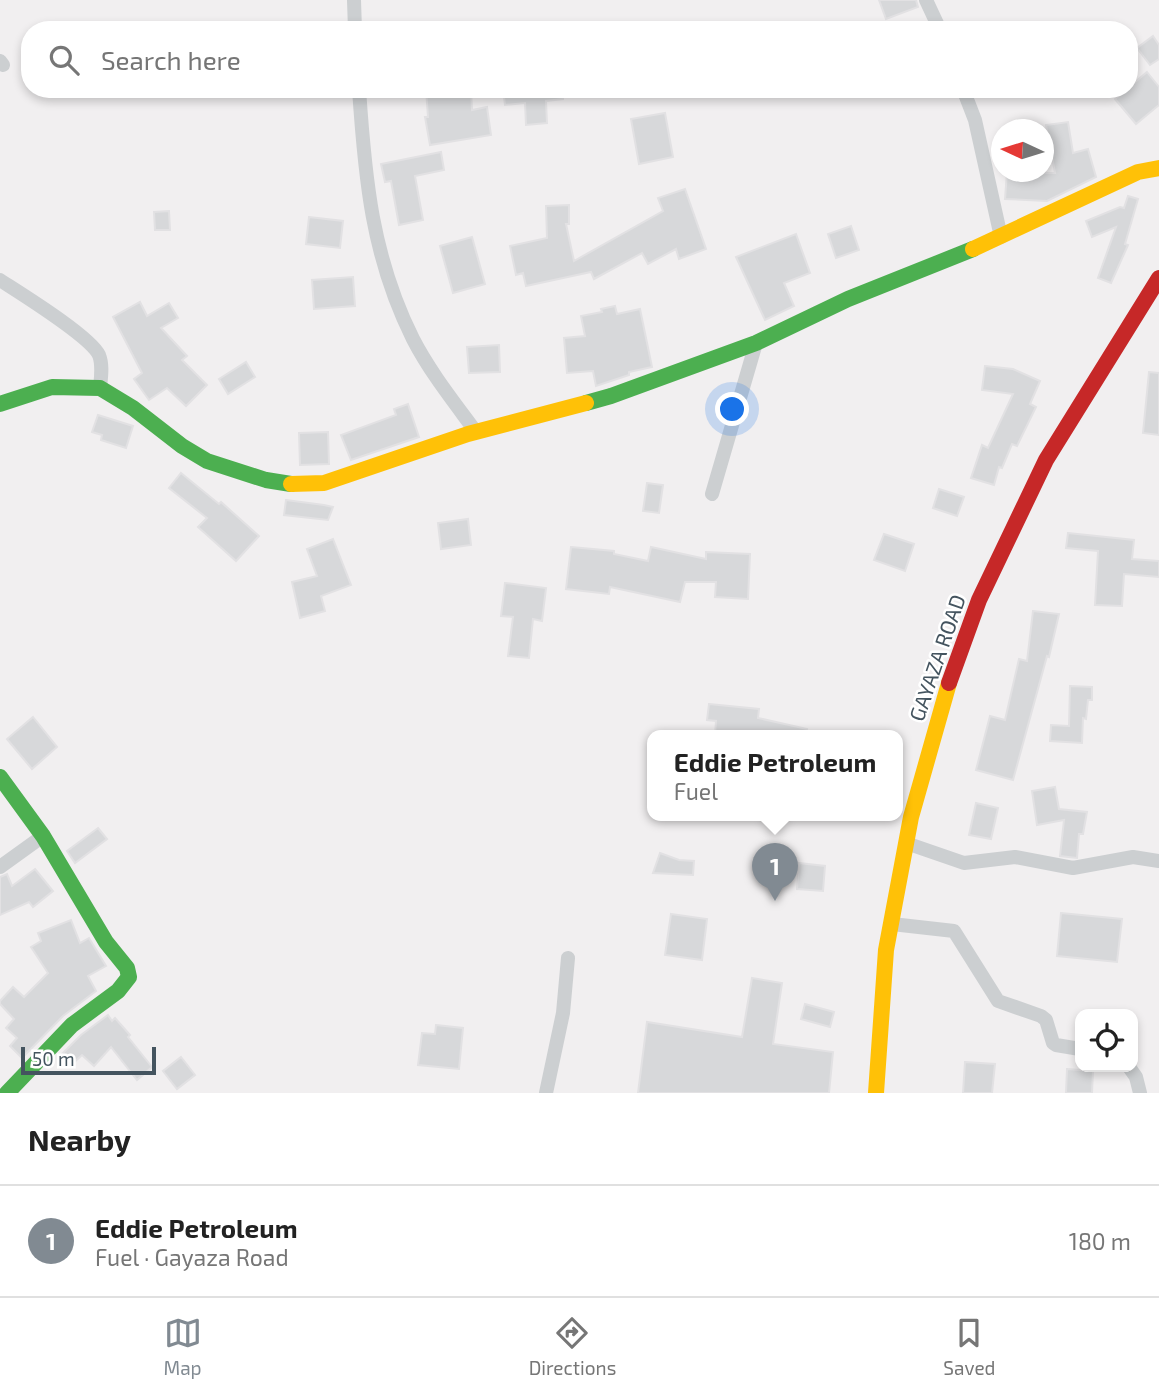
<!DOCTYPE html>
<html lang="en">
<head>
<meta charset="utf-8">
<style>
	:root { --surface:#fff; --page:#f6f6f6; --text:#222; --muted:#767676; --line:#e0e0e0; --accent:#818a92 }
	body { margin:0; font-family:"Exo 2",sans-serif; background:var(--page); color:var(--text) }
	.controls { position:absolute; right:21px; bottom:21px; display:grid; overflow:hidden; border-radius:14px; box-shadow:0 4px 10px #0003 }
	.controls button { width:63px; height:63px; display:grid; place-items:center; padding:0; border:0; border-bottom:2px solid var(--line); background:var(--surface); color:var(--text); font:35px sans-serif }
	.compass { position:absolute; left:991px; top:119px; width:63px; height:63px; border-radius:50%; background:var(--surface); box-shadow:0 4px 10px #0003; rotate:274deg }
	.scale { position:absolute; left:21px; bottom:18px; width:135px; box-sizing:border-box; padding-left:7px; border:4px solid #44545f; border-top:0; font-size:19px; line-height:24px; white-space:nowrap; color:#44545f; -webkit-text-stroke:5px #fff; paint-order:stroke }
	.you { position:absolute; left:733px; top:410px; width:24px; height:24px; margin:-18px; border:5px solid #fff; border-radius:50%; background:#1a73e8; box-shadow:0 0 0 10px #1a73e833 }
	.badge { display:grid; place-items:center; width:46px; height:46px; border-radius:50%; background:var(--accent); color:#fff; font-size:23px; font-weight:700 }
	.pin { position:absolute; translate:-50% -58px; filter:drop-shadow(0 2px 4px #0008) }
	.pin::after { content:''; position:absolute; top:37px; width:24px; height:21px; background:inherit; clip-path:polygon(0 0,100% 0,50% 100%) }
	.popup { position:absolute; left:647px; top:730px; width:256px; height:91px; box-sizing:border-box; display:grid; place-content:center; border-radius:14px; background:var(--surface); filter:drop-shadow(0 2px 5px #0005); font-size:23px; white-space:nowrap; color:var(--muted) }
	.popup b { font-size:26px; color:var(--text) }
	.popup::after { content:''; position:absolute; left:50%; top:100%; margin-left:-14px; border:14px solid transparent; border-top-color:var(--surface) }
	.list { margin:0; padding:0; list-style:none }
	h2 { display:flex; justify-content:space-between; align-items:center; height:91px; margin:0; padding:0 28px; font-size:30px }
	h2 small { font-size:23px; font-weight:400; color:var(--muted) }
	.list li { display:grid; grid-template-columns:46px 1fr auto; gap:21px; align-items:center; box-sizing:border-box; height:112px; padding:0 28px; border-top:2px solid var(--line) }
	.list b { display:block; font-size:26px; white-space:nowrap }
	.list p { margin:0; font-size:23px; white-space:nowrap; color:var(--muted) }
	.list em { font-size:23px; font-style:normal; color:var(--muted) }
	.icon { flex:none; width:38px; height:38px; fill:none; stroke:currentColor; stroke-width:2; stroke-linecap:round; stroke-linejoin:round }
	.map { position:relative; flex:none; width:1159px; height:1093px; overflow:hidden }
	.search { position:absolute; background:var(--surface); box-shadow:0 4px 10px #0003; left:21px; right:21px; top:21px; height:77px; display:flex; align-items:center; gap:18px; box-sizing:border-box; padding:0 24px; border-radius:28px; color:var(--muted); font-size:26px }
	.sheet { height:203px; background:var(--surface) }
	nav { display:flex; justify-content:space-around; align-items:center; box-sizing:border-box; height:98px; border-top:2px solid var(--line); background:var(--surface); font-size:19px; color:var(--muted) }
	nav a { display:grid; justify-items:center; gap:4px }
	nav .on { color:var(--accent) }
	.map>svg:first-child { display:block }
	.building { fill:#d7d8da; stroke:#e2e1e3; stroke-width:2 }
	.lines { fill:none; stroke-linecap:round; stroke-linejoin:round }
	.street { stroke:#cccfd1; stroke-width:14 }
	.fast { stroke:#4caf50; stroke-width:16 }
	.slow { stroke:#ffc107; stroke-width:16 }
	.jam { stroke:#c62828; stroke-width:16 }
	.labels { text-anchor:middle; stroke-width:5; stroke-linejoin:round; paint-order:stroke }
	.street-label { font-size:21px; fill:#44545f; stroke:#fff }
</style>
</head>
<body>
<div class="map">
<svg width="1159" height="1093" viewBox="0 0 1159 1093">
	<rect width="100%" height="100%" fill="#f1eff0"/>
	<g class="building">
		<polygon points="879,0 916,0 918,7 886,19"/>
		<polygon points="1153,36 1159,45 1159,59 1150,65 1137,48"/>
		<polygon points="1147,72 1159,87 1159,105 1136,124 1115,99"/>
		<polygon points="426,89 471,89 472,110 487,107 491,135 430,145 425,117 428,117"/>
		<polygon points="503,89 563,89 563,99 546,101 547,123 526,125 525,103 505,105"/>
		<polygon points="665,113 673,157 639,164 631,119"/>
		<polygon points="1068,122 1073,153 1088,149 1096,177 1047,201 1005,199 1007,172 1055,173 1046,125"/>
		<polygon points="441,152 444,170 415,176 423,220 399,225 391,181 385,182 381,164"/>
		<polygon points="685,189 706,249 679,259 676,249 648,264 642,253 594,279 591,272 526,286 523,273 516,275 510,246 547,238 546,206 569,205 569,224 566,224 574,261 663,211 658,198"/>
		<polygon points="1128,196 1138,199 1125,244 1128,245 1111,283 1098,278 1116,227 1092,237 1086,221 1120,207 1124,208"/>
		<polygon points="169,211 170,230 155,230 154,212"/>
		<polygon points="309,217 343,221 340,248 306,244"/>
		<polygon points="851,226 859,250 836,258 828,234"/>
		<polygon points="796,234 810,273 784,283 794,306 765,320 736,257"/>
		<polygon points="472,237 485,284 453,293 440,246"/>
		<polygon points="353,277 355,306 314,309 312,280"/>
		<polygon points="140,302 147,316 169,303 178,318 161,328 187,356 182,360 207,385 186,406 167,388 149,400 134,379 142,373 113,317"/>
		<polygon points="615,306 617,314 640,309 652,367 629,372 629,375 596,386 593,371 567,373 564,338 585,336 581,316 602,312 601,309"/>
		<polygon points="499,345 500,372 469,373 467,347"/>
		<polygon points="246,362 255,377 228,394 219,379"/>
		<polygon points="985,366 1013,369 1040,381 1030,404 1036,407 1017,446 1012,444 1002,468 999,467 994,485 971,478 982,445 988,448 1013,394 982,390"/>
		<polygon points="1149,372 1159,373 1159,435 1143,433"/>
		<polygon points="408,404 419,437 351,460 341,435 396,415 394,409"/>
		<polygon points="98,415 133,426 126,448 101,440 102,435 92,432"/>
		<polygon points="328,432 329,464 300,465 299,433"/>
		<polygon points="181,473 219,504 221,502 259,536 236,561 198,527 207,518 169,488"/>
		<polygon points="647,483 663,485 659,513 643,511"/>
		<polygon points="939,489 964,497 957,516 933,508"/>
		<polygon points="286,500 324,505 333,507 328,520 284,515"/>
		<polygon points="468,519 471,545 441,549 438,523"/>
		<polygon points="1068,533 1134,540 1132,559 1159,561 1159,577 1124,574 1122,606 1095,605 1098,551 1066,548"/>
		<polygon points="884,534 914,544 905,571 874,560"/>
		<polygon points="333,539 351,585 321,596 325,611 300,618 292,582 317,576 307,549"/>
		<polygon points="571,547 614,551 614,554 648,561 651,547 706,559 706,552 750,554 748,599 715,597 716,582 685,582 680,602 610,587 609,594 566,589"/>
		<polygon points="505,583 546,588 542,621 533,619 529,658 508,656 513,617 501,616"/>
		<polygon points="1033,611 1059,614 1049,657 1047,656 1013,780 976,770 990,716 1005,720 1019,659 1027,661"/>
		<polygon points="1070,686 1092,687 1092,700 1088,700 1086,719 1083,718 1082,743 1050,741 1051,725 1069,726"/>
		<polygon points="709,704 759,709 758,718 807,729 806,735 715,735 716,721 707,720"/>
		<polygon points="33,717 57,747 32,769 7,739"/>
		<polygon points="1055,787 1059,809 1087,812 1083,834 1079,834 1077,858 1060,856 1064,820 1037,825 1032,791"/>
		<polygon points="976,803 998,808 991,839 969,835"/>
		<polygon points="98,828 107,839 75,863 67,851"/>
		<polygon points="660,853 679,860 694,861 693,875 653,873"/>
		<polygon points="799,863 825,866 823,891 797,889"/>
		<polygon points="35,869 53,891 33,907 29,902 0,915 0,877 7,874 12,886"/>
		<polygon points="1061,913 1122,919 1117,962 1057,956"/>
		<polygon points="671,914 707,919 702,960 665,955"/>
		<polygon points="71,920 80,943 89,938 106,966 88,976 96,991 63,1016 22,1058 10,1046 17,1038 6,1028 14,1019 0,1004 0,1001 13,987 24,997 48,973 31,947 41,941 38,933"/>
		<polygon points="752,978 782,983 773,1044 833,1052 829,1093 638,1093 647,1022 742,1037"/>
		<polygon points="805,1004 834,1012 830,1027 801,1019"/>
		<polygon points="108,1015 112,1021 115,1018 130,1035 128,1037 152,1067 137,1080 111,1047 94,1066 82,1055 71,1065 61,1055 81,1035"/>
		<polygon points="436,1025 463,1028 459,1069 418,1065 422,1033 435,1034"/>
		<polygon points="181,1057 195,1075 177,1089 163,1071"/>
		<polygon points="965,1062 995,1064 992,1093 963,1093"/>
		<polygon points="1067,1069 1093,1071 1092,1093 1066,1093"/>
	</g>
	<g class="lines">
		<g class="street">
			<polyline points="354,0 355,30"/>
			<polyline points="926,0 940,30"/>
			<polyline points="0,61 3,65"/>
			<path d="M359,89C365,179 372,257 413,339C430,372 454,402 476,432"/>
			<polyline points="963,89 975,120 1001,237"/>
			<path d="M0,280C20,293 90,336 99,355C103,365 101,377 100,388"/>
			<polyline points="712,494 756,343"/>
			<polyline points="906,843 964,863 1015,857 1073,868 1133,857 1159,861"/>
			<polyline points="0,867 43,836"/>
			<polyline points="892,924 954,931 998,1001 1041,1016 1046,1020 1053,1043 1056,1045 1080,1049"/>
			<polyline points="1129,1067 1136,1077 1140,1093"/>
			<polyline points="546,1093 563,1013 568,958"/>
		</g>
		<g class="fast">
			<polyline points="586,403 611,396 756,343 848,299 973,249"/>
			<polyline points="0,404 52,387 100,388 133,408 182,446 207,461 266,480 291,484"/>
			<polyline points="0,777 43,836 106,942 127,968 129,977 118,991 72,1025 7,1093"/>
		</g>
		<g class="slow">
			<polyline points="973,249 1138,172 1159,168"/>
			<polyline points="291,484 324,483 468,434 586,403"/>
			<polyline points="876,1093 886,950 911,817 949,683"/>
		</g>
		<polyline class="jam" points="949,683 979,600 1046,460 1159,278"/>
	</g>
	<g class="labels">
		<g class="street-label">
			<text transform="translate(938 658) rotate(-71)" y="7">GAYAZA ROAD</text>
		</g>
	</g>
</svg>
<div class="controls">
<button><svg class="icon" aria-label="locate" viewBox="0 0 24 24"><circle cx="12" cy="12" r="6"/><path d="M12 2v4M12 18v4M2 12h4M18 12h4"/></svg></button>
</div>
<svg class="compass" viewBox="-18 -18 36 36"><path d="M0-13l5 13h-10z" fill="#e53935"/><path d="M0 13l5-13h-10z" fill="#767676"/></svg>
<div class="scale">50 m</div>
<div class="you"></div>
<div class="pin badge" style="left:775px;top:901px">1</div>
<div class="popup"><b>Eddie Petroleum</b>Fuel</div>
<div class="search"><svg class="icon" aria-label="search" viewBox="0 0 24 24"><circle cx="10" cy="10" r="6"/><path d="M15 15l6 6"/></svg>Search here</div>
</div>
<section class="sheet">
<h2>Nearby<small></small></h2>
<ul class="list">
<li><span class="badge">1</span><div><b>Eddie Petroleum</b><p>Fuel · Gayaza Road</p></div><em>180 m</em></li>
</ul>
</section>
<nav>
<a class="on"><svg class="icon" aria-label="map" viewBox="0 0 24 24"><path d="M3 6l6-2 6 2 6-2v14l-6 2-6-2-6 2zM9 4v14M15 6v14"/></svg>Map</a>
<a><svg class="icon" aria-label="directions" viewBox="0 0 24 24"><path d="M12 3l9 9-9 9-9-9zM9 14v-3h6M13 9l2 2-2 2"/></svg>Directions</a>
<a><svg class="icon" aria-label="saved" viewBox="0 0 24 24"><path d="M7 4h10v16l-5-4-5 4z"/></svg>Saved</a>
</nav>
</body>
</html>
